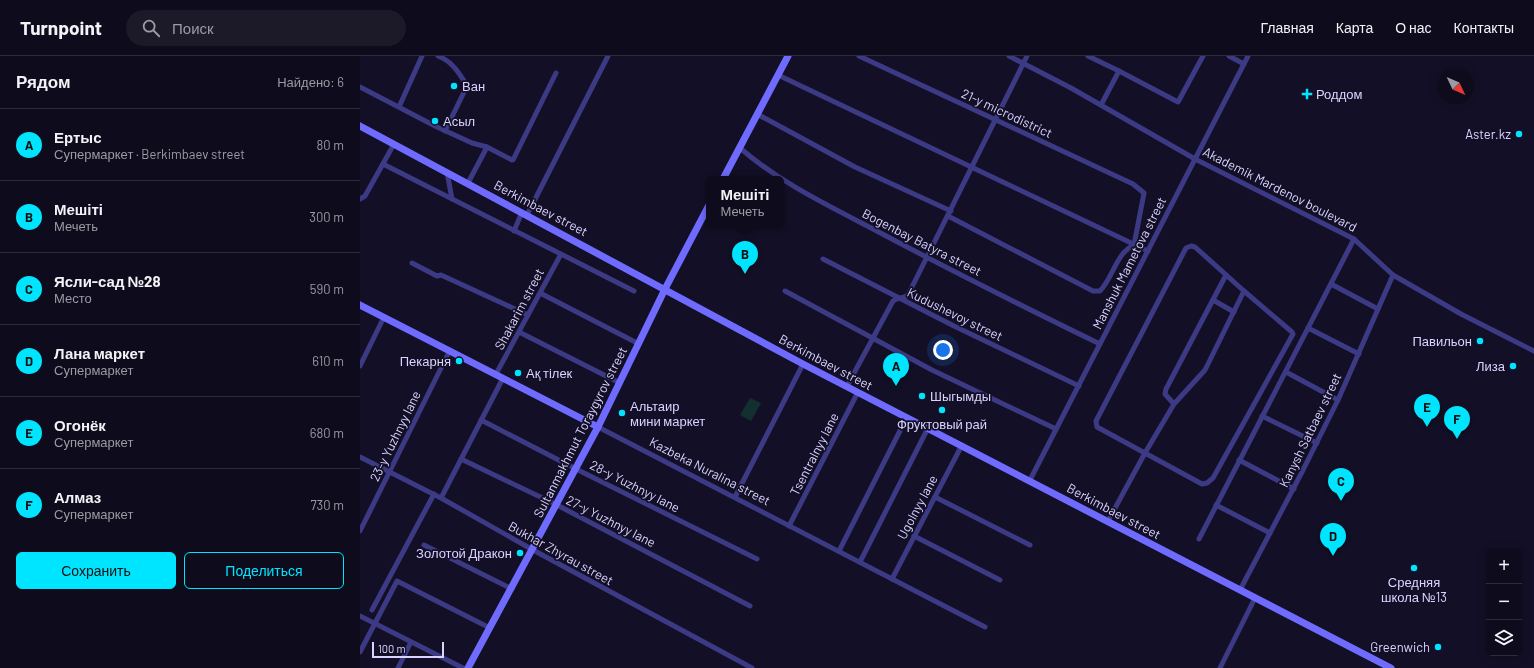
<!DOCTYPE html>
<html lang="ru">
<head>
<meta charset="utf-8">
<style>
	:root { --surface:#0e0b1c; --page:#1c1929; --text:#f1f3f6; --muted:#9b9ba3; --line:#2e2b3b; --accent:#00e5ff }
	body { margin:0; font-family:Barlow,sans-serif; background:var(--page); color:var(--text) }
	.controls { position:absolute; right:12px; bottom:12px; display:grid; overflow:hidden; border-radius:6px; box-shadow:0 2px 10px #0003 }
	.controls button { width:36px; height:36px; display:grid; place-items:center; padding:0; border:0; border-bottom:1px solid var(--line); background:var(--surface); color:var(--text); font:20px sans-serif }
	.compass { position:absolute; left:1078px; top:12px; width:36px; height:36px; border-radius:50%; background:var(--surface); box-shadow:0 2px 10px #0003; rotate:134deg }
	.scale { position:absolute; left:12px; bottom:10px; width:72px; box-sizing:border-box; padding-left:4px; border:2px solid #d9d4ff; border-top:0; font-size:11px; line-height:14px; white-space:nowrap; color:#d9d4ff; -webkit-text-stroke:3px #130f26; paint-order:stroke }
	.you { position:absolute; left:583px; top:294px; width:14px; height:14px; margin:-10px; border:3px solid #fff; border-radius:50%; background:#1a73e8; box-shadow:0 0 0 6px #1a73e833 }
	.badge { display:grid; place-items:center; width:26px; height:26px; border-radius:50%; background:var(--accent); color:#111; font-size:13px; font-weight:700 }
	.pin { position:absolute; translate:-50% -33px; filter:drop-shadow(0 1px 2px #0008) }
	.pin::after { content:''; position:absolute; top:21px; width:14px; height:12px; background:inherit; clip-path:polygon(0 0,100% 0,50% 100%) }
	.popup { position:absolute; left:346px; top:120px; width:78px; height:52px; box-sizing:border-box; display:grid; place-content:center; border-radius:6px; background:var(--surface); filter:drop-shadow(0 1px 3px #0005); font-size:13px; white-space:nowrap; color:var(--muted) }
	.popup b { font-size:15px; color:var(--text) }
	.popup::after { content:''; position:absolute; left:50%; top:100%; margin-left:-8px; border:8px solid transparent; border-top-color:var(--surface) }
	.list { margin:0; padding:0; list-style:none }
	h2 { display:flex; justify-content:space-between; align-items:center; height:52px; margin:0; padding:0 16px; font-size:17px }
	h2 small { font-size:13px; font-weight:400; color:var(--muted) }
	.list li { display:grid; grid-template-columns:26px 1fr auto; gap:12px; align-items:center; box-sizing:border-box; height:72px; padding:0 16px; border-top:1px solid var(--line) }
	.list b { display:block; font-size:15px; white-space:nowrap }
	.list p { margin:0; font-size:13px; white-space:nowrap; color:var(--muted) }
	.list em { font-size:13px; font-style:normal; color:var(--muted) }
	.actions { display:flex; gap:8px; padding:12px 16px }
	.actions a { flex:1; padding:9px 0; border:1px solid var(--accent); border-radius:6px; text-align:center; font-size:14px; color:var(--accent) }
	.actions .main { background:var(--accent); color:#111 }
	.icon { flex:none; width:22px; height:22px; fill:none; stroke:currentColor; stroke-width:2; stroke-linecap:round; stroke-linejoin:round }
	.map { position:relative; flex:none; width:1174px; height:612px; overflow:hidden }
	header { display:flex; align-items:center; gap:24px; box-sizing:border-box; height:56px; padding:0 20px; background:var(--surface); border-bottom:1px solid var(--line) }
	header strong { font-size:19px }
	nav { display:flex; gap:22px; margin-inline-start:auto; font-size:14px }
	.search { width:280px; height:36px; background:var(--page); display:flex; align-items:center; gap:10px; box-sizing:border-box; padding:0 14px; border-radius:22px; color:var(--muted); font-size:15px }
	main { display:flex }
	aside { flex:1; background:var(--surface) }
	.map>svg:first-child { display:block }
	.garden { fill:#12302f }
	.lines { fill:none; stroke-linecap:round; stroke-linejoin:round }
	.street { stroke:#3d3a85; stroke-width:5 }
	.secondary { stroke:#6f6bff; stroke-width:7 }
	.poi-dot { fill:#00e5ff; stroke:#130f26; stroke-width:1.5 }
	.labels { text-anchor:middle; stroke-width:3.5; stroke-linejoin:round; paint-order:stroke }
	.poi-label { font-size:13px; fill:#d9d4ff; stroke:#130f26; text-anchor:start }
	.street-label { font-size:13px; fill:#d9d4ff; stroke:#130f26 }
</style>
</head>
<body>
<header>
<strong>Turnpoint</strong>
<div class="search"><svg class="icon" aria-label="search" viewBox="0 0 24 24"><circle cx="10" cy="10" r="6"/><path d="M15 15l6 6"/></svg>Поиск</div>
<nav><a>Главная</a><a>Карта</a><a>О нас</a><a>Контакты</a></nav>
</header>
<main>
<aside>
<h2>Рядом<small>Найдено: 6</small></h2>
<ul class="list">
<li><span class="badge">A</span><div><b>Ертыс</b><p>Супермаркет · Berkimbaev street</p></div><em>80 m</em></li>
<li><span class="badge">B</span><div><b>Мешіті</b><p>Мечеть</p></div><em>300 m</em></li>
<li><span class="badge">C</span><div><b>Ясли-сад №28</b><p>Место</p></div><em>590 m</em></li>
<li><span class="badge">D</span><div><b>Лана маркет</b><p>Супермаркет</p></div><em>610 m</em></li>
<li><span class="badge">E</span><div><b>Огонёк</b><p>Супермаркет</p></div><em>680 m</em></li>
<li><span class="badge">F</span><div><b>Алмаз</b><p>Супермаркет</p></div><em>730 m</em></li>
</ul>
<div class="actions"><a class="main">Сохранить</a><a>Поделиться</a></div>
</aside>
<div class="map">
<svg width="1174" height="612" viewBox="0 0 1174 612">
	<rect width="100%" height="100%" fill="#130f26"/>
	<polygon class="garden" points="390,342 401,347 391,365 380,359"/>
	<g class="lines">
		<g class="street">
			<path d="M78,0C92,5 100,18 107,30L85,75"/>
			<path d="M499,0L773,128L784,137L774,189C756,197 753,222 740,235H733L588,160"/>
			<polyline points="649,0 711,32 835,103 994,183 1033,219 1101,258 1174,295"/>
			<polyline points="728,0 759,15"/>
			<polyline points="869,0 884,8"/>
			<polyline points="418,19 788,195"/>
			<polyline points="0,31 75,70 112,87 127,91 152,104 153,104 196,17"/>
			<polyline points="741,49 759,15 818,46 843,0"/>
			<polyline points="39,51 62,0"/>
			<polyline points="397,58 495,111 591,155"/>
			<path d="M380,92C419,126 467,149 513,173C588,213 664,251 740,288"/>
			<polyline points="23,108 274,235"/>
			<polyline points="87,116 92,143"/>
			<polyline points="108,127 127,91"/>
			<polyline points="0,143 5,140 34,88"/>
			<polyline points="167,159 248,0"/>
			<polyline points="154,175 162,156"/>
			<polygon points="831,190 835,191 884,235 932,276 933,278 853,422 847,427 842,428 737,371 736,365 826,192"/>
			<polyline points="463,203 594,270 719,330"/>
			<polyline points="52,207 77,220 81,219 168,259"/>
			<polyline points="971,228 1018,253"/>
			<polyline points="425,235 572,314 696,373"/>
			<polyline points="180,237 279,288"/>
			<polyline points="853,244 874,256"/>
			<polyline points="948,272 999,298"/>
			<polyline points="159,276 260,327"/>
			<polyline points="0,310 24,261"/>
			<polyline points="926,316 978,344"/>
			<polyline points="136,318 201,198"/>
			<path d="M487,330L533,245C538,241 543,243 548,239L667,0"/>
			<polyline points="814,348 805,338 806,333 866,219"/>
			<polyline points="902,360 957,387"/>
			<polyline points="121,364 216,413 397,503"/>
			<polyline points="238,371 625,571"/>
			<polyline points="0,401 81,442 173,494 392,612"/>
			<polyline points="101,403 197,449 390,550"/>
			<polyline points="879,404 934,433"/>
			<polyline points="670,424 888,0"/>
			<polyline points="375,441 443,308"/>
			<polyline points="575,441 670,489"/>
			<polyline points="81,442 143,322"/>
			<polyline points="856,449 910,477"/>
			<polyline points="748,465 785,397 814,348 845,314 884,235"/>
			<polyline points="429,470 498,336"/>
			<polyline points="0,475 90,294"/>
			<polyline points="554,480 640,524"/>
			<polyline points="839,483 994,183"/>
			<polyline points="64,489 152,533"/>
			<polyline points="479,495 547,361"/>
			<polyline points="500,506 568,372"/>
			<polyline points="532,523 602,389"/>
			<polyline points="880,534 942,416 978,344 1033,219"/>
			<polyline points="12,554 74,438"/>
			<polyline points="0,560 103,612"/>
			<polyline points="0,596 37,525 130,572"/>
			<polyline points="38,612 51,586"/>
			<polyline points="860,612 895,542"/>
		</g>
		<g class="secondary">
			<polyline points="0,70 443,308 1031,612"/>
			<polyline points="363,123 428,0"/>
			<polyline points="0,249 238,371"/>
			<polyline points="108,612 238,371 305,233 349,149"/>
		</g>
	</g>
	<g class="poi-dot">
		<circle cx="94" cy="30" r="4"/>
		<path d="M945 32h4v4h4v4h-4v4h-4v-4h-4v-4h4z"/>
		<circle cx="75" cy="65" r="4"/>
		<circle cx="1159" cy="78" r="4"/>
		<circle cx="1120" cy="285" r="4"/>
		<circle cx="99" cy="305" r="4"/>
		<circle cx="1153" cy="310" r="4"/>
		<circle cx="158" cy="317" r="4"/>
		<circle cx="562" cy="340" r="4"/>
		<circle cx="582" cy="354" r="4"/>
		<circle cx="262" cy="357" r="4"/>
		<circle cx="160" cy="497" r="4"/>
		<circle cx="1054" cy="512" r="4"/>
		<circle cx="1078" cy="591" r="4"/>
	</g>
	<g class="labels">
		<g class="poi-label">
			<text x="102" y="35">Ван</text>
			<text x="956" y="43">Роддом</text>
			<text x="83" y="70">Асыл</text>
			<text x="1151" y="83" text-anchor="end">Aster.kz</text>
			<text x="1112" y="290" text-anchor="end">Павильон</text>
			<text x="91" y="310" text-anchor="end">Пекарня</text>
			<text x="1145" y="315" text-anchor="end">Лиза</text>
			<text x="166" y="322">Ақ тілек</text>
			<text x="570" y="345">Шыгымды</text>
			<text x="270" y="355">Альтаир<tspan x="270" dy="15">мини маркет</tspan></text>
			<text x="582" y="373" text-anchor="middle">Фруктовый рай</text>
			<text x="152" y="502" text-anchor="end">Золотой Дракон</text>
			<text x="1054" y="531" text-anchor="middle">Средняя<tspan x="1054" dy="15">школа №13</tspan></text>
			<text x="1070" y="596" text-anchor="end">Greenwich</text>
		</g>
		<g class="street-label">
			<text transform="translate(647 57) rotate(25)" y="5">21-y microdistrict</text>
			<text transform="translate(920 133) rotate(27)" y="5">Akademik Mardenov boulevard</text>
			<text transform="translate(181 152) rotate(28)" y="5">Berkimbaev street</text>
			<text transform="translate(562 186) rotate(27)" y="5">Bogenbay Batyra street</text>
			<text transform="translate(769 207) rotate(-63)" y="5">Manshuk Mametova street</text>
			<text transform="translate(159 253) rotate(-62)" y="5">Shakarim street</text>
			<text transform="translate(595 258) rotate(26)" y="5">Kudushevoy street</text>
			<text transform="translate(466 306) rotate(28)" y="5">Berkimbaev street</text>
			<text transform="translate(950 374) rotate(-64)" y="5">Kanysh Satbaev street</text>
			<text transform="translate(220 376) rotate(-63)" y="5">Sultanmakhmut Toraygyrov street</text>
			<text transform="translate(35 380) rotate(-64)" y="5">23-y Yuzhnyy lane</text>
			<text transform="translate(454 398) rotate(-63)" y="5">Tsentralnyy lane</text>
			<text transform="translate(350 415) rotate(27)" y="5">Kazbeka Nuralina street</text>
			<text transform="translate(275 430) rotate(27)" y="5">28-y Yuzhnyy lane</text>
			<text transform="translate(557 451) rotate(-62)" y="5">Ugolnyy lane</text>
			<text transform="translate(754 455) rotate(28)" y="5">Berkimbaev street</text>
			<text transform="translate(251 465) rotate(27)" y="5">27-y Yuzhnyy lane</text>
			<text transform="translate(201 497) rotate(29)" y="5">Bukhar Zhyrau street</text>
		</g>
	</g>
</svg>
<div class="controls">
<button>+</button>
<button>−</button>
<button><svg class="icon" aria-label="layers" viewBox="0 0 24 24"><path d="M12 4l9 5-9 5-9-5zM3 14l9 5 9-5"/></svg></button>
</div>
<svg class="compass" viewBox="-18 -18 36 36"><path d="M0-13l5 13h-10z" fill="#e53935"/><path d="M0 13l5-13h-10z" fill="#9b9ba3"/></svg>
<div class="scale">100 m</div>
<div class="you"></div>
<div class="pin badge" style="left:536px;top:330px">A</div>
<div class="pin badge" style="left:385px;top:218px">B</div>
<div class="popup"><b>Мешіті</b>Мечеть</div>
<div class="pin badge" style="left:981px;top:445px">C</div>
<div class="pin badge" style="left:973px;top:500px">D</div>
<div class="pin badge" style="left:1067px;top:371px">E</div>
<div class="pin badge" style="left:1097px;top:383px">F</div>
</div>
</main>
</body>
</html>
